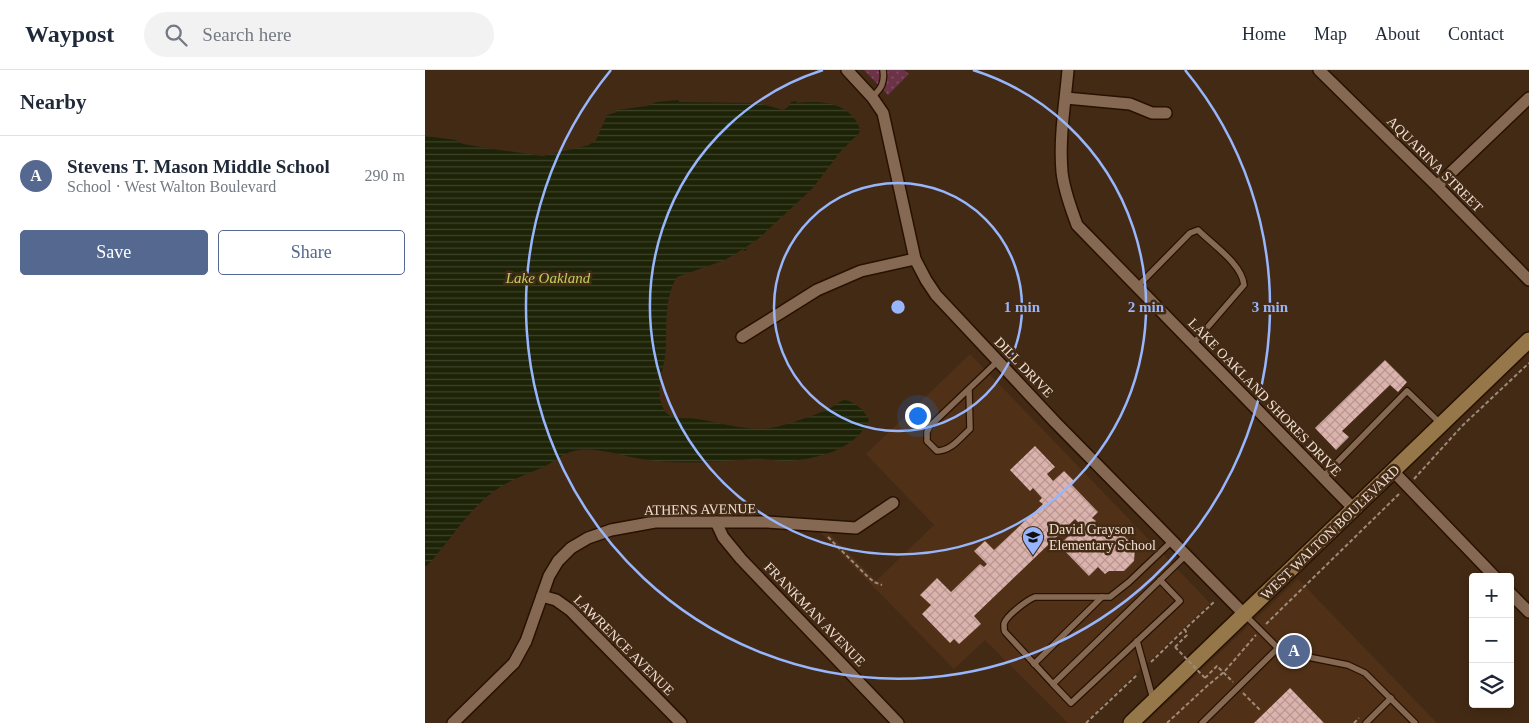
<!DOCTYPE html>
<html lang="en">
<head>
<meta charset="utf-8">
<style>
	:root { --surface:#fff; --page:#f2f2f3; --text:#1f2937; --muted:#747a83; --line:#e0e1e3; --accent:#556890 }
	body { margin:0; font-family:"Times New Roman",serif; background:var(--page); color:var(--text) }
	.controls { position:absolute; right:15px; bottom:15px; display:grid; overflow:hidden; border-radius:5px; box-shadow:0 2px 12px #0003 }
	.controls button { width:45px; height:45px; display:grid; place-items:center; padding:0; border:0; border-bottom:1px solid var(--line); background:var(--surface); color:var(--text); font:25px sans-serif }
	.you { position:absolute; left:492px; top:345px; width:18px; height:18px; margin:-12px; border:4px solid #fff; border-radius:50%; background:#1a73e8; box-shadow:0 0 0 8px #1a73e833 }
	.badge { display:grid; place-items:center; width:32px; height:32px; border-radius:50%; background:var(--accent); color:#fff; font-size:16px; font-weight:700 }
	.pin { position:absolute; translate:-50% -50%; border:2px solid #fff; box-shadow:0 1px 5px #0006 }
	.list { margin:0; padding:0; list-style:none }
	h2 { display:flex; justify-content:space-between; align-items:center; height:65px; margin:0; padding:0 20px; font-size:21px }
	h2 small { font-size:16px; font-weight:400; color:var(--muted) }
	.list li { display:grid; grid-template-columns:32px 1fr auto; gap:15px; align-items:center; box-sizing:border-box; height:80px; padding:0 20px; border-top:1px solid var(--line) }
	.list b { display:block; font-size:19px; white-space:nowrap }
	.list p { margin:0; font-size:16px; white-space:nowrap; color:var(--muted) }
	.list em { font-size:16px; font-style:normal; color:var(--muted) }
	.actions { display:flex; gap:10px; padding:15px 20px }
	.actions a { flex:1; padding:11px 0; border:1px solid var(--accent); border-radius:5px; text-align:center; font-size:18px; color:var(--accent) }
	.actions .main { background:var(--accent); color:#fff }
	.icon { flex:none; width:28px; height:28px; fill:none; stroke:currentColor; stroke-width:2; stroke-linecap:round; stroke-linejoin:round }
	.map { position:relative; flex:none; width:1104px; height:653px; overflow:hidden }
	header { display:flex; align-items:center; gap:30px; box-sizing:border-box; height:70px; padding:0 25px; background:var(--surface); border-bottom:1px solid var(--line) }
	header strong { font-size:24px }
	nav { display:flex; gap:28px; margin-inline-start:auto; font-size:18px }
	.search { width:350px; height:45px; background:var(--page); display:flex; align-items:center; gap:12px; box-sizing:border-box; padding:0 18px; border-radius:28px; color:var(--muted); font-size:19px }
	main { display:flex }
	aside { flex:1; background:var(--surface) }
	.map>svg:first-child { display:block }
	.built { fill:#503117 }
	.park { fill:url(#park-dots) }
	.water { fill:url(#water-rules) }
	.building { fill:url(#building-cross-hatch) }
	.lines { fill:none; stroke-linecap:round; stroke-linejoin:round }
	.lane-casing { stroke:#281100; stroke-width:8 }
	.street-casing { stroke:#281100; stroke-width:14 }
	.secondary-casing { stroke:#281100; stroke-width:18 }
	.path { stroke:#9f8a7a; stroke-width:2; stroke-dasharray:4 2.5; stroke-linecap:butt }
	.lane { stroke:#866953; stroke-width:5.5 }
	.street { stroke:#866953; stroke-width:11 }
	.secondary { stroke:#967749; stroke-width:15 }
	.path-bridge { stroke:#9f8a7a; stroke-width:2; stroke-dasharray:4 2.5; stroke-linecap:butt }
	.ring { fill:none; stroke:#97b6fd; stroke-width:2.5 }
	.labels { text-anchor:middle; stroke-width:5; stroke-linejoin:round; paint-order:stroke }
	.street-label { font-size:14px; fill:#efded2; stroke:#432a15 }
	.poi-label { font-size:14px; fill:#efded2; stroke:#432a15; text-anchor:start }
	.water-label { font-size:15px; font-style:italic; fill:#bad25c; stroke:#432a15 }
	.centre { fill:#97b6fd; stroke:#432a15; stroke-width:2.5 }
	.ring-label { font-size:15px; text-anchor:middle; font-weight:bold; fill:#97b6fd; stroke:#432a15; stroke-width:5; stroke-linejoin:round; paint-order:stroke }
</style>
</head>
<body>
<header>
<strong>Waypost</strong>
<div class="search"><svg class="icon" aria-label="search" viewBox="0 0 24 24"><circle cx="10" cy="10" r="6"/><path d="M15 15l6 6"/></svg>Search here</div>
<nav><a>Home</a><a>Map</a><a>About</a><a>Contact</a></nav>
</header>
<main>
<aside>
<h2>Nearby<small></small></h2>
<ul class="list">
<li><span class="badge">A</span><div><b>Stevens T. Mason Middle School</b><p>School · West Walton Boulevard</p></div><em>290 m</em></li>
</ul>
<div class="actions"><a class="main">Save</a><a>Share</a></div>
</aside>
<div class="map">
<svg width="1104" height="653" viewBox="0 0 1104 653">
	<defs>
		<pattern id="park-dots" width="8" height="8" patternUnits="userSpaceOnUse" patternTransform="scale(1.25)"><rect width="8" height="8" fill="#6b3248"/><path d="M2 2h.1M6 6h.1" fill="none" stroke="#804f62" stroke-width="1.8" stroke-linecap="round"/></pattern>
		<pattern id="water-rules" width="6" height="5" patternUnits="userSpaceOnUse" patternTransform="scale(1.25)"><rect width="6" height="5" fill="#1d2307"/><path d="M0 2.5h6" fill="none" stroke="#3e422a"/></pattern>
		<pattern id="building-cross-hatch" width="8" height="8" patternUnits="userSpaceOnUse" patternTransform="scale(1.25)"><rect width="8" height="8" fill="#dcb2ac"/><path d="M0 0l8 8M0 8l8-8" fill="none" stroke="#b79691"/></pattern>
	</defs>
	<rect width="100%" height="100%" fill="#432a15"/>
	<g class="built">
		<polygon points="545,284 785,533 659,653 643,653 560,570 529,599 393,460 400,459 451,511 509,455 441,384"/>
		<polygon points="873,509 1012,653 720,653"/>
	</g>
	<polygon class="park" points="439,0 479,0 484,4 463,25"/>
	<path class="water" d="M253,30L254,32L333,33L358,40L363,37L366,32L371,31L372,33C396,30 425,32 435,59L434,63L416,81L387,119L333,169L321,177L322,180L319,181L318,179L300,190L252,207C239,228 242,255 241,278C240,298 229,319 238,338C244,351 260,347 272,349C293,352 315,359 336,359C353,359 386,346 402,340C408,337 413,332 419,330C430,331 439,340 444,350C431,380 390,390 360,391C349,391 337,388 326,389C290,392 252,395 216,389C197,386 168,376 149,381C139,383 128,392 119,397C102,404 82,411 68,422C41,442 23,474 0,498V66L31,70L38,74L68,79L118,86L164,75L171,70L182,45L192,42L191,40L222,36L231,32Z"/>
	<g class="building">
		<polygon points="960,290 982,312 973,322 965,315 917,361 924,367 911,380 890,358"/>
		<polygon points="610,376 630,397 622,404 628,411 639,401 649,411 646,414 673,442 667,448 671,451 668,454 675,462 677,460 681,464 679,466 682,469 685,466 699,466 710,477 709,491 699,501 684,501 680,504 673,497 664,506 634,475 652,458 653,459 657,456 650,449 549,546 556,554 534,574 529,569 525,573 497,544 506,535 495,525 512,508 526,522 555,494 559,497 562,494 549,481 560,471 569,480 618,434 614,431 617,428 608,418 605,421 585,400"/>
		<polygon points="865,618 899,653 829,653"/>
	</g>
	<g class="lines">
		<g class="lane-casing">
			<g id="lane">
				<path d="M447,27C456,19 460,13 458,0"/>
				<path d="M712,217L765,163L773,160C788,175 817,194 819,215L768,274"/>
				<path d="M544,319L545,359C535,368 526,381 512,381L502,371V362L505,356L573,291"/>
				<polyline points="898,407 982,321 1015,353"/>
				<path d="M747,471L704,512L685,527H610C602,530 581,546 579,554C579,556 579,561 580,562L628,614L761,485"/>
				<polyline points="819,544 853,578 873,585 923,595 940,603 990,653"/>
				<polyline points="712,571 728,629"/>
				<polyline points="609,594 677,527"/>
				<polyline points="628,614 646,633 755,531 735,510"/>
				<polyline points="777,653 853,578"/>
				<polyline points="941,653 966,628"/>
			</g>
		</g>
		<g class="street-casing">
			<g id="street">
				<polyline points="422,0 447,27 458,43 490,189 501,210 511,225 630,352 819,544"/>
				<path d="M643,0C640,34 634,68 637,102C639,121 646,138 652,155L929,439"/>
				<polyline points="894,0 1012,116 1104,210"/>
				<polyline points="641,28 705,34 727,43 741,43"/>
				<polyline points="1012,116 1104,28"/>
				<polyline points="317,267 392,220 436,201 490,189"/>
				<polyline points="968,401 1070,507"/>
				<polyline points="291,452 298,467 316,489 473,653"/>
				<polyline points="1085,523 1104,542"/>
				<polyline points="117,526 131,530 145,540 256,653"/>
				<polyline points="28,653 89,593 101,571 124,506 133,491 146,478 163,468 186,460 230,452 342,452 431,458 468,433"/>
			</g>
		</g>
		<g class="secondary-casing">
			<polyline id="secondary" points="706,653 1104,270"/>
		</g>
		<g class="path">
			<polyline points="989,409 1037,356 1104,293"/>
			<polyline points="403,467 442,506 449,512 457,515"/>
			<polyline points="841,554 975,423"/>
			<polyline points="750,577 762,565 760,559 790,531"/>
			<polyline points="726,592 760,559"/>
			<polyline points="780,608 792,596 808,612"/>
			<polyline points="818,623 836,641"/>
			<polyline points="661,653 713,604"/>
			<polyline points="742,653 782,616 799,602 831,565"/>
			<polyline points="929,653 934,648"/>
		</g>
		<use href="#lane" class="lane"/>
		<use href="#street" class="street"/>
		<use href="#secondary" class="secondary"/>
		<polyline class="path-bridge" points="750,577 780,608"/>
	</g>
	<g class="ring">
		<circle cx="473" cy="237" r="124"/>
		<path d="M548 0A248 248 0 1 1 398 0"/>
		<path d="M760 0A372 372 0 1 1 186 0"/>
	</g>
	<defs>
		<g id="school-pin" transform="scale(1.125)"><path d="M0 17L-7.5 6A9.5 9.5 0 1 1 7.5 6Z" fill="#97b6fd" stroke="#432a15"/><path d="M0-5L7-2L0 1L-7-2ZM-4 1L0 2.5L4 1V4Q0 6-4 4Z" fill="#111"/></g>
	</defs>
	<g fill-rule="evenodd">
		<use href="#school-pin" x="608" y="467"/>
	</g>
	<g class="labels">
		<g class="street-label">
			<text transform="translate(1010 94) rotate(45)" y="5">AQUARINA STREET</text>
			<text transform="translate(599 297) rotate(46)" y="5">DILL DRIVE</text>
			<text transform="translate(840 327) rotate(46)" y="5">LAKE OAKLAND SHORES DRIVE</text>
			<text transform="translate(275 439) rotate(-1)" y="5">ATHENS AVENUE</text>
			<text transform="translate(905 462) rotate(-44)" y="5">WEST WALTON BOULEVARD</text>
			<text transform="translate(390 544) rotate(46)" y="5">FRANKMAN AVENUE</text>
			<text transform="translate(199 575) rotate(45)" y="5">LAWRENCE AVENUE</text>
		</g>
		<g class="poi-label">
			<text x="624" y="464">David Grayson<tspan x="624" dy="16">Elementary School</tspan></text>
		</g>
		<g class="water-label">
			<text x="123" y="213">Lake Oakland</text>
		</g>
	</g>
	<circle cx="473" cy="237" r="8" class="centre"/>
	<g class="ring-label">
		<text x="597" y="242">1 min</text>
		<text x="721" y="242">2 min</text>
		<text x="845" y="242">3 min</text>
	</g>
</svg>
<div class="controls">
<button>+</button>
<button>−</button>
<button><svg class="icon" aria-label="layers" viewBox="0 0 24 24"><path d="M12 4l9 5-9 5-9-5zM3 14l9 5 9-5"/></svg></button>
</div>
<div class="you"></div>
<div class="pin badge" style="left:869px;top:581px">A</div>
</div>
</main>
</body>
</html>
